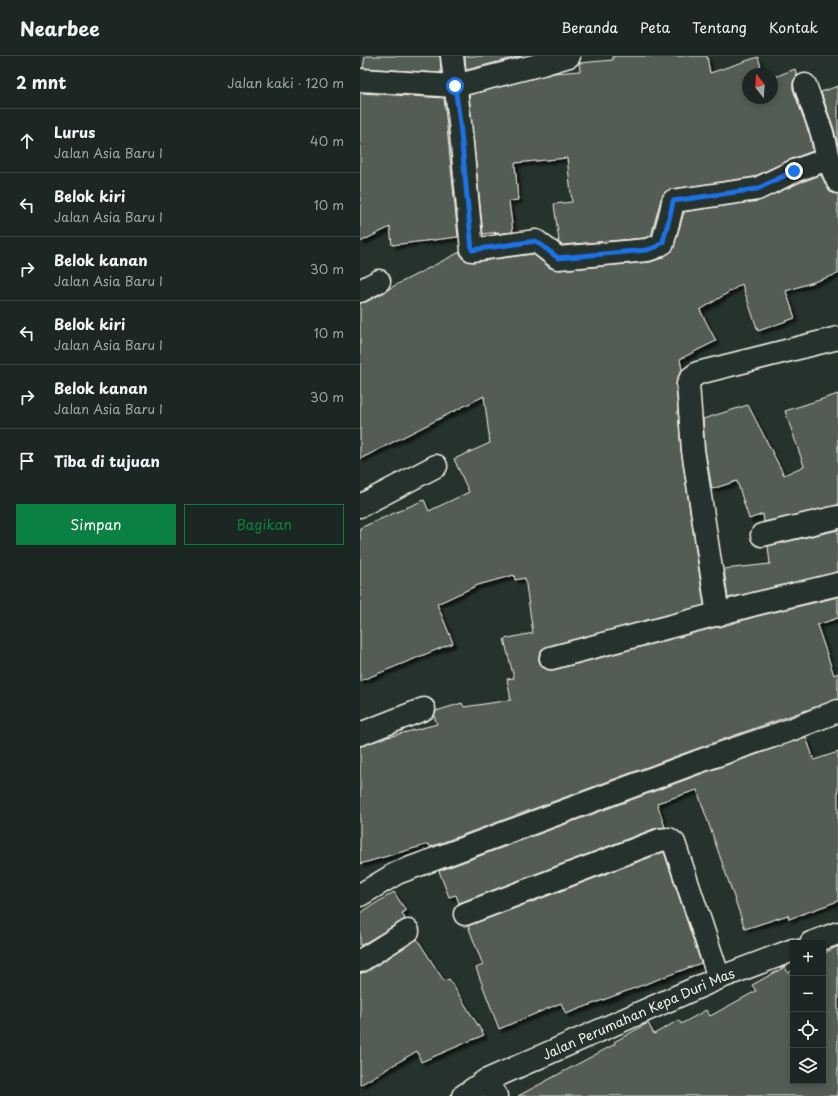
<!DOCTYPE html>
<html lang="id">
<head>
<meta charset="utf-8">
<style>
	:root { --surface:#1c2622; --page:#252e2a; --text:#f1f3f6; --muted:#a0a5a5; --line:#3a4340; --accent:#0b8043 }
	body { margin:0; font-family:"Playpen Sans",sans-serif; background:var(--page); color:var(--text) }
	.controls { position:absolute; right:12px; bottom:12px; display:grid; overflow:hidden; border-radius:0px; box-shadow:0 2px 6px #0003 }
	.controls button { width:36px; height:36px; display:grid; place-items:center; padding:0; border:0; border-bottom:1px solid var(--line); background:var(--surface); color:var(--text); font:20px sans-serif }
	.compass { position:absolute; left:382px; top:12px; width:36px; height:36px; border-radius:50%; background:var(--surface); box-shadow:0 2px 6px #0003; rotate:343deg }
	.stop { position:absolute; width:12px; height:12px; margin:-9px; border:3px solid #1a73e8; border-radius:50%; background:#fff }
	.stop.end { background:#1a73e8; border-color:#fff; box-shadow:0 1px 4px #0008 }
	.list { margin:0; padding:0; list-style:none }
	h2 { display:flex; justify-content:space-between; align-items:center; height:52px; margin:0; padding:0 16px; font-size:17px }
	h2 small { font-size:13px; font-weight:400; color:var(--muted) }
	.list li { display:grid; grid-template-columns:26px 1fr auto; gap:12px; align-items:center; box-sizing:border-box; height:64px; padding:0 16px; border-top:1px solid var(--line) }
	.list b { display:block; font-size:15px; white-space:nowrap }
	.list p { margin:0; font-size:13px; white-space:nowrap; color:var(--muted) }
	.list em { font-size:13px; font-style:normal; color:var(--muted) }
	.actions { display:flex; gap:8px; padding:12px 16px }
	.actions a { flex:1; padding:9px 0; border:1px solid var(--accent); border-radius:0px; text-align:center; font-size:14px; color:var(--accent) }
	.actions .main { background:var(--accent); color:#fff }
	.icon { flex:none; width:22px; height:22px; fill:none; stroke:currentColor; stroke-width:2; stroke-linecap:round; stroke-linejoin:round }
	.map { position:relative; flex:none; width:478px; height:1040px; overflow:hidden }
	header { display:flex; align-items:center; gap:24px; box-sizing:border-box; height:56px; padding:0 20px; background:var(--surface); border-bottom:1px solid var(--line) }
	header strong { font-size:19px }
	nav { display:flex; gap:22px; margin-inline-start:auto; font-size:14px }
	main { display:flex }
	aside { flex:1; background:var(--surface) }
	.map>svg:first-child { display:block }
	.building { fill:#525c55; stroke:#f4f1e8; filter:url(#shadow) }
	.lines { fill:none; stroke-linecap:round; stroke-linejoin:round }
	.street-casing { stroke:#f4f1e8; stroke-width:25 }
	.street { stroke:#26332d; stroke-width:22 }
	.route { stroke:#1a73e8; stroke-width:5 }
	.labels { text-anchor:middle; stroke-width:3.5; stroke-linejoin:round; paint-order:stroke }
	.street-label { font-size:13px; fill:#f4f1e8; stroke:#26332d }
</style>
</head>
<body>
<header>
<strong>Nearbee</strong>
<nav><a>Beranda</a><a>Peta</a><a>Tentang</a><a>Kontak</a></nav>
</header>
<main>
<aside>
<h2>2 mnt<small>Jalan kaki · 120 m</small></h2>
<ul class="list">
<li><svg class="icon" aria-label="ahead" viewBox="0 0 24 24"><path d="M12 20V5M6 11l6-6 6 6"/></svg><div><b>Lurus</b><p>Jalan Asia Baru I</p></div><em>40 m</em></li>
<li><svg class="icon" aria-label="left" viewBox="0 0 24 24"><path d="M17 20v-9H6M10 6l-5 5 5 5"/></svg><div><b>Belok kiri</b><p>Jalan Asia Baru I</p></div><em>10 m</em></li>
<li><svg class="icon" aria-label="right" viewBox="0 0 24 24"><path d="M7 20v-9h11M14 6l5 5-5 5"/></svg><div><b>Belok kanan</b><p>Jalan Asia Baru I</p></div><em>30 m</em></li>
<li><svg class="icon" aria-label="left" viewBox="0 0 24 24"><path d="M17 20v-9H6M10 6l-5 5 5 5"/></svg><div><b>Belok kiri</b><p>Jalan Asia Baru I</p></div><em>10 m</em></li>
<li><svg class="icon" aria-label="right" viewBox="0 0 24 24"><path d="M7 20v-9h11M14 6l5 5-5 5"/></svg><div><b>Belok kanan</b><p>Jalan Asia Baru I</p></div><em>30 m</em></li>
<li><svg class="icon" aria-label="arrive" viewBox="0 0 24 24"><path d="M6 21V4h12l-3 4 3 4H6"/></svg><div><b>Tiba di tujuan</b></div></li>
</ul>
<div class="actions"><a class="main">Simpan</a><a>Bagikan</a></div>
</aside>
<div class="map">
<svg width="478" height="1040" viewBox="0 0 478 1040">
	<defs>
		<filter id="shadow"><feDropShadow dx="3.5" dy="3.5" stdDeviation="1" flood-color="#0009"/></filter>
	</defs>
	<rect width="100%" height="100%" fill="#26332d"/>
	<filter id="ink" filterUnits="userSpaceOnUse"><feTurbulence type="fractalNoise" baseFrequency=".025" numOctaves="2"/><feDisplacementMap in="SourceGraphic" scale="8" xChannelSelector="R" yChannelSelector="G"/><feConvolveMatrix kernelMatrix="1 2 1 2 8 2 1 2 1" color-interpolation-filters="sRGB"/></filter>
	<g filter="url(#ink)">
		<g class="building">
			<polygon points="5,0 80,0 81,17 3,12"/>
			<polygon points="105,0 161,0 106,14"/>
			<polygon points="253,0 347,0 350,17 398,1 403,18 388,18 388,42 412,42 412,22 435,13 437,20 433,26 433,33 450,80 453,95 429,104 393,121 311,133 305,136 301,143 291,180 284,182 202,189 197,185 199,185 194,148 212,146 207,102 155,107 158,144 149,145 153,176 134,178 139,176 123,178 109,39 194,17 220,15 219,7 253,4"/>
			<polygon points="478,30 478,91 474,73 461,36"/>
			<polygon points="0,37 84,42 98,181 32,189 30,171 0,186"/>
			<polygon points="461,119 467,131 470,136 478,138 478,218 426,235 435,262 398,275 382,228 340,254 356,285 320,303 322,314 317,322 316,329 321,395 344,549 188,590 182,593 179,599 179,605 182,611 188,614 194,614 357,571 360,571 398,560 478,541 478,562 457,569 474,619 478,617 478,643 333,694 70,791 69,788 0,808 0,690 28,681 77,668 74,660 76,655 102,647 104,651 151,644 147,623 154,622 144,583 173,577 165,522 155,524 154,519 118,529 77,548 93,587 0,625 0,472 64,444 69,455 109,436 94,403 130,387 124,340 0,403 0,247 6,246 25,236 30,232 100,196 102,202 107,205 113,206 173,198 190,212 199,214 291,206 302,202 313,194 324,156 399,145 439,127"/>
			<polygon points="478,338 478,449 404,466 403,458 389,463 377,425 352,433 345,393 343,363 388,349 424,419 444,410 425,355"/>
			<polygon points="478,474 478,516 368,542 364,513 410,508 408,490"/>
			<polygon points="446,681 454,704 478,696 478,845 429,863 428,859 385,873 337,734 297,747 305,771 296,772 99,847 96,839 89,841 79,815 341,718"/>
			<polygon points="304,796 341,907 206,958 201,947 139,973 116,912 123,909 108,870"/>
			<polygon points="34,836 46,855 42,857 45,863 0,890 0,857"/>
			<polygon points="57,883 84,925 89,923 124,979 61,1006 57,995 0,1029 0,917 7,916"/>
			<polygon points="478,890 478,1040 158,1040 255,988 254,986 288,967 294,978 319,964 321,968 346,954 350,960 396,935 392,929 425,911 428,917 433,914 433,1025 463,1025 463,898"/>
		</g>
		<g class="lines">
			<g class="street-casing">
				<g id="street">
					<path d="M92,0L100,67L112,194L176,185L198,202L287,194L296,191L303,187C306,172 311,159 313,145L397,133L434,115L468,103L478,126"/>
					<polyline points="0,24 95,30 182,8 209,0"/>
					<polyline points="445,29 462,77 468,103"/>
					<polyline points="0,235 19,225"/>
					<polyline points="0,450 76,410"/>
					<polyline points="402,479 478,461"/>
					<polyline points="358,559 333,394 328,328 331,322 338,317 478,282"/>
					<polyline points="191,602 395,548 478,528"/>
					<polyline points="0,678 64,653"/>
					<polyline points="0,839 37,817 337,706 430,674 478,655"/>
					<polyline points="105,858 300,784 309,783 314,787 359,922"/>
					<polyline points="451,887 478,877"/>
					<polyline points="0,905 48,875"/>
					<polyline points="125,1025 136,1040"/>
					<path id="s1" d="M103,1040L125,1025L359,922L433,894"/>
				</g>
			</g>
			<use href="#street" class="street"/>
		</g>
	</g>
	<g class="lines" filter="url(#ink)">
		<path class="route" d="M95,30L100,67L112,194L176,185L198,202L287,194L296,191L303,186C306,172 311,159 313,145L397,133L434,115"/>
	</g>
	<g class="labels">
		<g class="street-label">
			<text dy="5" stroke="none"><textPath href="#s1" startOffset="194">Jalan Perumahan Kepa Duri Mas</textPath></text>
		</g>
	</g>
</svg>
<div class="controls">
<button>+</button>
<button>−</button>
<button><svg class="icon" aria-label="locate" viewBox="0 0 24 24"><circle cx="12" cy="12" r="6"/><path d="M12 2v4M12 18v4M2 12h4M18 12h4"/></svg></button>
<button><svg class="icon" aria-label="layers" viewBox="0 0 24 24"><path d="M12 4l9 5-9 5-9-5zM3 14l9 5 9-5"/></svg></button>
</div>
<svg class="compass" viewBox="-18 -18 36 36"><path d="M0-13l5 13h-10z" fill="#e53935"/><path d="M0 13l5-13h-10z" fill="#a0a5a5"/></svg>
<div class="stop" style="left:95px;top:30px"></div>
<div class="stop end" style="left:434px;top:115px"></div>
</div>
</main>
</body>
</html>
